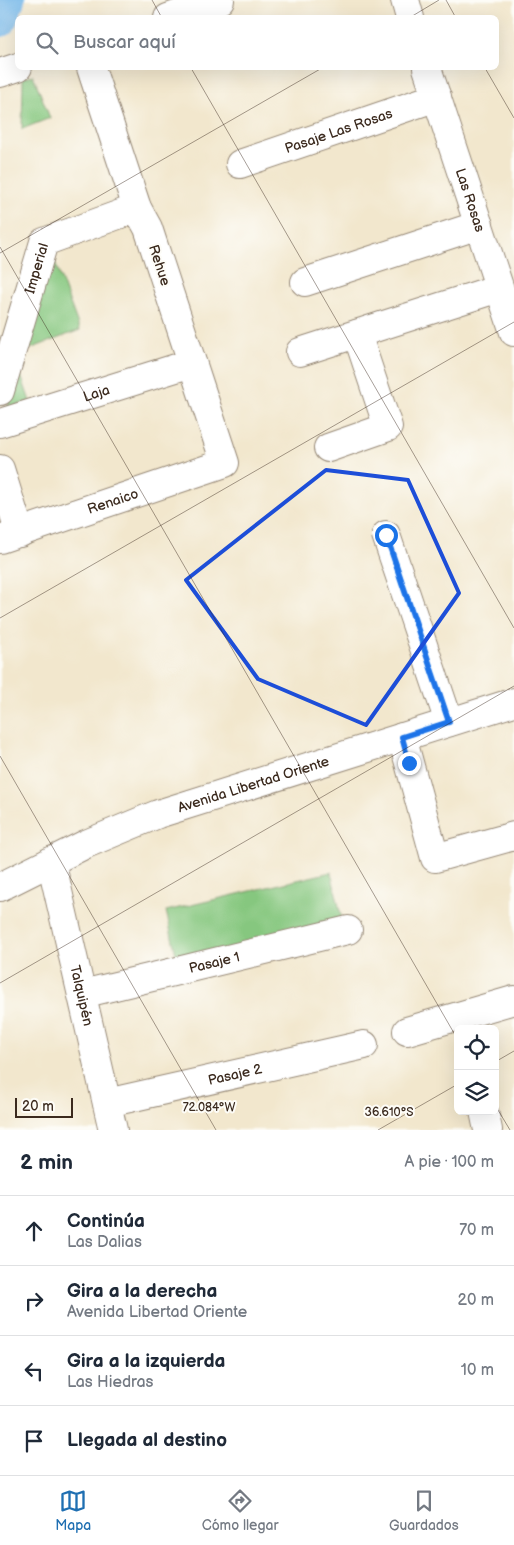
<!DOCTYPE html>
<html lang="es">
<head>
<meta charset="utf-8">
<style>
	:root { --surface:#fff; --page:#f2f2f3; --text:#1f2937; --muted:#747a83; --line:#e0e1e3; --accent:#1f6fb2 }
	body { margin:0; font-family:"Balsamiq Sans",sans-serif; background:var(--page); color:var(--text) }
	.controls { position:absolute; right:15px; bottom:15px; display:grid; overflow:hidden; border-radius:8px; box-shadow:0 5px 20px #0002 }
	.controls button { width:45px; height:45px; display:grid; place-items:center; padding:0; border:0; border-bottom:1px solid var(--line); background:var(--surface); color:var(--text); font:25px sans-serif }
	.scale { position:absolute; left:15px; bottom:12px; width:58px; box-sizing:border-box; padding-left:5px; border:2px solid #3b2a1e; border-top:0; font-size:14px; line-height:18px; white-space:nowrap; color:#3b2a1e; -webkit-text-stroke:4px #fdfcf7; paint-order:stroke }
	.stop { position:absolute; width:15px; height:15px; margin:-11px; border:4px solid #1a73e8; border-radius:50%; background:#fff }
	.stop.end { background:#1a73e8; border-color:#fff; box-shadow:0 1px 5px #0008 }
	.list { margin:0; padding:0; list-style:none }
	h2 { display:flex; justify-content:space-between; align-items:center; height:65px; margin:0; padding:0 20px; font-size:21px }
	h2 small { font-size:16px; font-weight:400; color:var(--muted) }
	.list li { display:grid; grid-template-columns:32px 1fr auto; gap:15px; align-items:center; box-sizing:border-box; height:70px; padding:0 20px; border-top:1px solid var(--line) }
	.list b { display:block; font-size:19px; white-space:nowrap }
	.list p { margin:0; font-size:16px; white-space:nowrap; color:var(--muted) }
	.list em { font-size:16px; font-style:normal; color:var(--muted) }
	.icon { flex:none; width:28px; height:28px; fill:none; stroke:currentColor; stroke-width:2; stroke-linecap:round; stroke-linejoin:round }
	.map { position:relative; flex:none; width:514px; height:1130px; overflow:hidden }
	.search { position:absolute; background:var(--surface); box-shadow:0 5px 20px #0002; left:15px; right:15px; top:15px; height:55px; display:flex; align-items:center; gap:12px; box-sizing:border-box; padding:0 18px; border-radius:8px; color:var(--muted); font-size:19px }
	.sheet { height:345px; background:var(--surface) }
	nav { display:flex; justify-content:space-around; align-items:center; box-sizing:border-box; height:70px; border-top:1px solid var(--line); background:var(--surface); font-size:14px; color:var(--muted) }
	nav a { display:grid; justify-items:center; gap:2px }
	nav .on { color:var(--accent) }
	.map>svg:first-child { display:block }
	.green { fill:#86c77f; stroke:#60784e }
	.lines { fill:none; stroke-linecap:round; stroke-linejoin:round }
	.river { stroke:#74b7e9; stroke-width:34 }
	.minor-casing { stroke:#968876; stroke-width:30 }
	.major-casing { stroke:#968876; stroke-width:30 }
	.minor { stroke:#fff; stroke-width:28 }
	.major { stroke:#fff; stroke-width:28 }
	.route { stroke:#1a73e8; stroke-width:6 }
	.marked { fill:none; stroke:#1d4ed8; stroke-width:4; stroke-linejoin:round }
	.ticks { fill:none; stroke:#3b2a1e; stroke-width:1; stroke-opacity:0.45 }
	.labels { text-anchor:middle; stroke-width:4; stroke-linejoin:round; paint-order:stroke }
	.street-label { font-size:14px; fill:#3b2a1e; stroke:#fdfcf7 }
	.ticks-label { font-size:12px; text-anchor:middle; fill:#3b2a1e; stroke:#fdfcf7; stroke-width:4; stroke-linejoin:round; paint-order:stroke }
</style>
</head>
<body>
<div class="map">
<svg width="514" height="1130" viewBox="0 0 514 1130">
	<rect width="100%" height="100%" fill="#fdfcf7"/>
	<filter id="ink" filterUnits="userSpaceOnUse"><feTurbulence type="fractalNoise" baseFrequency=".02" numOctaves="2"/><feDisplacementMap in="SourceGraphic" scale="10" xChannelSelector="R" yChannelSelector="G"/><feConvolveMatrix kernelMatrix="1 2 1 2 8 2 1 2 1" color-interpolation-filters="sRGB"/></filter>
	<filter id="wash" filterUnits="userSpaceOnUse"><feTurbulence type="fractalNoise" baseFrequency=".0096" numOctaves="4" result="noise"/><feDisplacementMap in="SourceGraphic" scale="20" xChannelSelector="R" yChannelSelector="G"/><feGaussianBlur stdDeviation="1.12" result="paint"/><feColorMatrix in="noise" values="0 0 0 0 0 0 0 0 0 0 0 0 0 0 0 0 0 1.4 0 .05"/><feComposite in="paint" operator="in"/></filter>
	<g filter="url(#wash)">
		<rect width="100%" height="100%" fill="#f2e7cd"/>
		<g class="green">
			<polygon points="33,75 50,118 22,129 23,78"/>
			<polygon points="50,249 80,330 22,352"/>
			<polygon points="18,367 30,401 7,409"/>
			<polygon points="331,872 343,924 178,963 166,911"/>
		</g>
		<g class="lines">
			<polyline class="river" points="0,20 8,0"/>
		</g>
	</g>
	<g filter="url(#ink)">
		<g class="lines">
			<g class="minor-casing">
				<g id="minor">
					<polyline points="405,0 410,18"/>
					<polyline points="168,18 220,0"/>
					<path id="s1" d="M427,68L514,332"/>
					<polyline points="0,73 18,67"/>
					<path id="s2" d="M240,164L437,97"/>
					<polyline points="305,282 479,225"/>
					<polyline points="300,352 499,288"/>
					<path id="s3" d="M0,391L44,242L137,208"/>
					<path id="s4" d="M0,423L192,363"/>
					<polyline points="328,448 388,427 357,334"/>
					<polyline points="0,469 20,533"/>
					<polyline points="386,535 449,722"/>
					<path id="s5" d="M0,539L225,463L148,228L137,208L91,68"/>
					<polyline points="402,737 435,858 514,836"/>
					<path id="s6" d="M51,861L113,1130"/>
					<path id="s7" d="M82,994L348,930"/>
					<polyline points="407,1031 514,1000"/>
					<path id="s8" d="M107,1103L364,1045"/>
					<polyline points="484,1111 488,1130"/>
				</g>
			</g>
			<g class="major-casing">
				<g id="major">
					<path id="s9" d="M0,887L86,844L158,814L514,702"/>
				</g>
			</g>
			<use href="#minor" class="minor"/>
			<use href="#major" class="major"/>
		</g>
	</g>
	<g class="lines" filter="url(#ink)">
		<polyline class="route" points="386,535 449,722 402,737 409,763"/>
	</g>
	<path class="marked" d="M326,470L408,480L459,593L366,725L258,679L186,580Z"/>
	<path class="ticks" d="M152,0L162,18M446,0L456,18M409,18L439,0M191,68L514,628M485,68L514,118M0,247L458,1040M0,253L322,68M0,618L514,322M0,756L216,1130M0,983L514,686M495,1062L514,1051M495,1105L510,1130M378,1130L458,1084"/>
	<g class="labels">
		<g class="street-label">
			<text dy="5" stroke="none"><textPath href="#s2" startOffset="104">Pasaje Las Rosas</textPath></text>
			<text dy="5" stroke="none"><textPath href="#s1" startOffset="139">Las Rosas</textPath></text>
			<text transform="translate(160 265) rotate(72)" y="5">Rehue</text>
			<text dy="5" stroke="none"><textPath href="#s3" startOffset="128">Imperial</textPath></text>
			<text dy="5" stroke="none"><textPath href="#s4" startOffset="101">Laja</textPath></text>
			<text dy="5" stroke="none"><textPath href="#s5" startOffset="119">Renaico</textPath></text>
			<text dy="5" stroke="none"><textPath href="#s9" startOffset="274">Avenida Libertad Oriente</textPath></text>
			<text dy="5" stroke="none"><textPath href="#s7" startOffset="136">Pasaje 1</textPath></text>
			<text dy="5" stroke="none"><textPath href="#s6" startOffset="138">Talquipén</textPath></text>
			<text dy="5" stroke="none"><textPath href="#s8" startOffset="131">Pasaje 2</textPath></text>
		</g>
	</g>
	<g class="ticks-label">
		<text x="209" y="1111">72.084°W</text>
		<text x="389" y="1116">36.610°S</text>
	</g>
</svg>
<div class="controls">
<button><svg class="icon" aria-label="locate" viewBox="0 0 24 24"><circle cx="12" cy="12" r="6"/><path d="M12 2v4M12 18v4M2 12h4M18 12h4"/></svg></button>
<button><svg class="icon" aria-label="layers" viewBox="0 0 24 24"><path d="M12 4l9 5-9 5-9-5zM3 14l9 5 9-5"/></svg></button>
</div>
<div class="scale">20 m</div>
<div class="stop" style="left:386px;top:535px"></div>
<div class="stop end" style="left:409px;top:763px"></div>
<div class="search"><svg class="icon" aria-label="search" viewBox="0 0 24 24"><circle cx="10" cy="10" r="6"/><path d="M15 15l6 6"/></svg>Buscar aquí</div>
</div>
<section class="sheet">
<h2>2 min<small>A pie · 100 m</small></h2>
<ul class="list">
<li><svg class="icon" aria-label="ahead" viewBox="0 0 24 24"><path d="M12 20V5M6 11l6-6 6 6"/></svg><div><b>Continúa</b><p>Las Dalias</p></div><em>70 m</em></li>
<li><svg class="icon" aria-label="right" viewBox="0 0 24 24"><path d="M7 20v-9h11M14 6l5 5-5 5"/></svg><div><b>Gira a la derecha</b><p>Avenida Libertad Oriente</p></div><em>20 m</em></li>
<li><svg class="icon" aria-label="left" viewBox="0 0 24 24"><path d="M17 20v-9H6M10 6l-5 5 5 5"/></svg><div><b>Gira a la izquierda</b><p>Las Hiedras</p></div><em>10 m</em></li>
<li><svg class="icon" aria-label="arrive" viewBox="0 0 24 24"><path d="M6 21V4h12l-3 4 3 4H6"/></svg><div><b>Llegada al destino</b></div></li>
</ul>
</section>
<nav>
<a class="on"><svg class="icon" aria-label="map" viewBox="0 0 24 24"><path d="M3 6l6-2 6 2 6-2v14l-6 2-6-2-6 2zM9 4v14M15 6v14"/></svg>Mapa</a>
<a><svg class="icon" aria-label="directions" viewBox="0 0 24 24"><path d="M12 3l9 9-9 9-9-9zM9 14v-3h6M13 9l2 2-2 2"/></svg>Cómo llegar</a>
<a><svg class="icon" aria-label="saved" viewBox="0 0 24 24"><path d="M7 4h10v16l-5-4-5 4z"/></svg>Guardados</a>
</nav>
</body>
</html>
